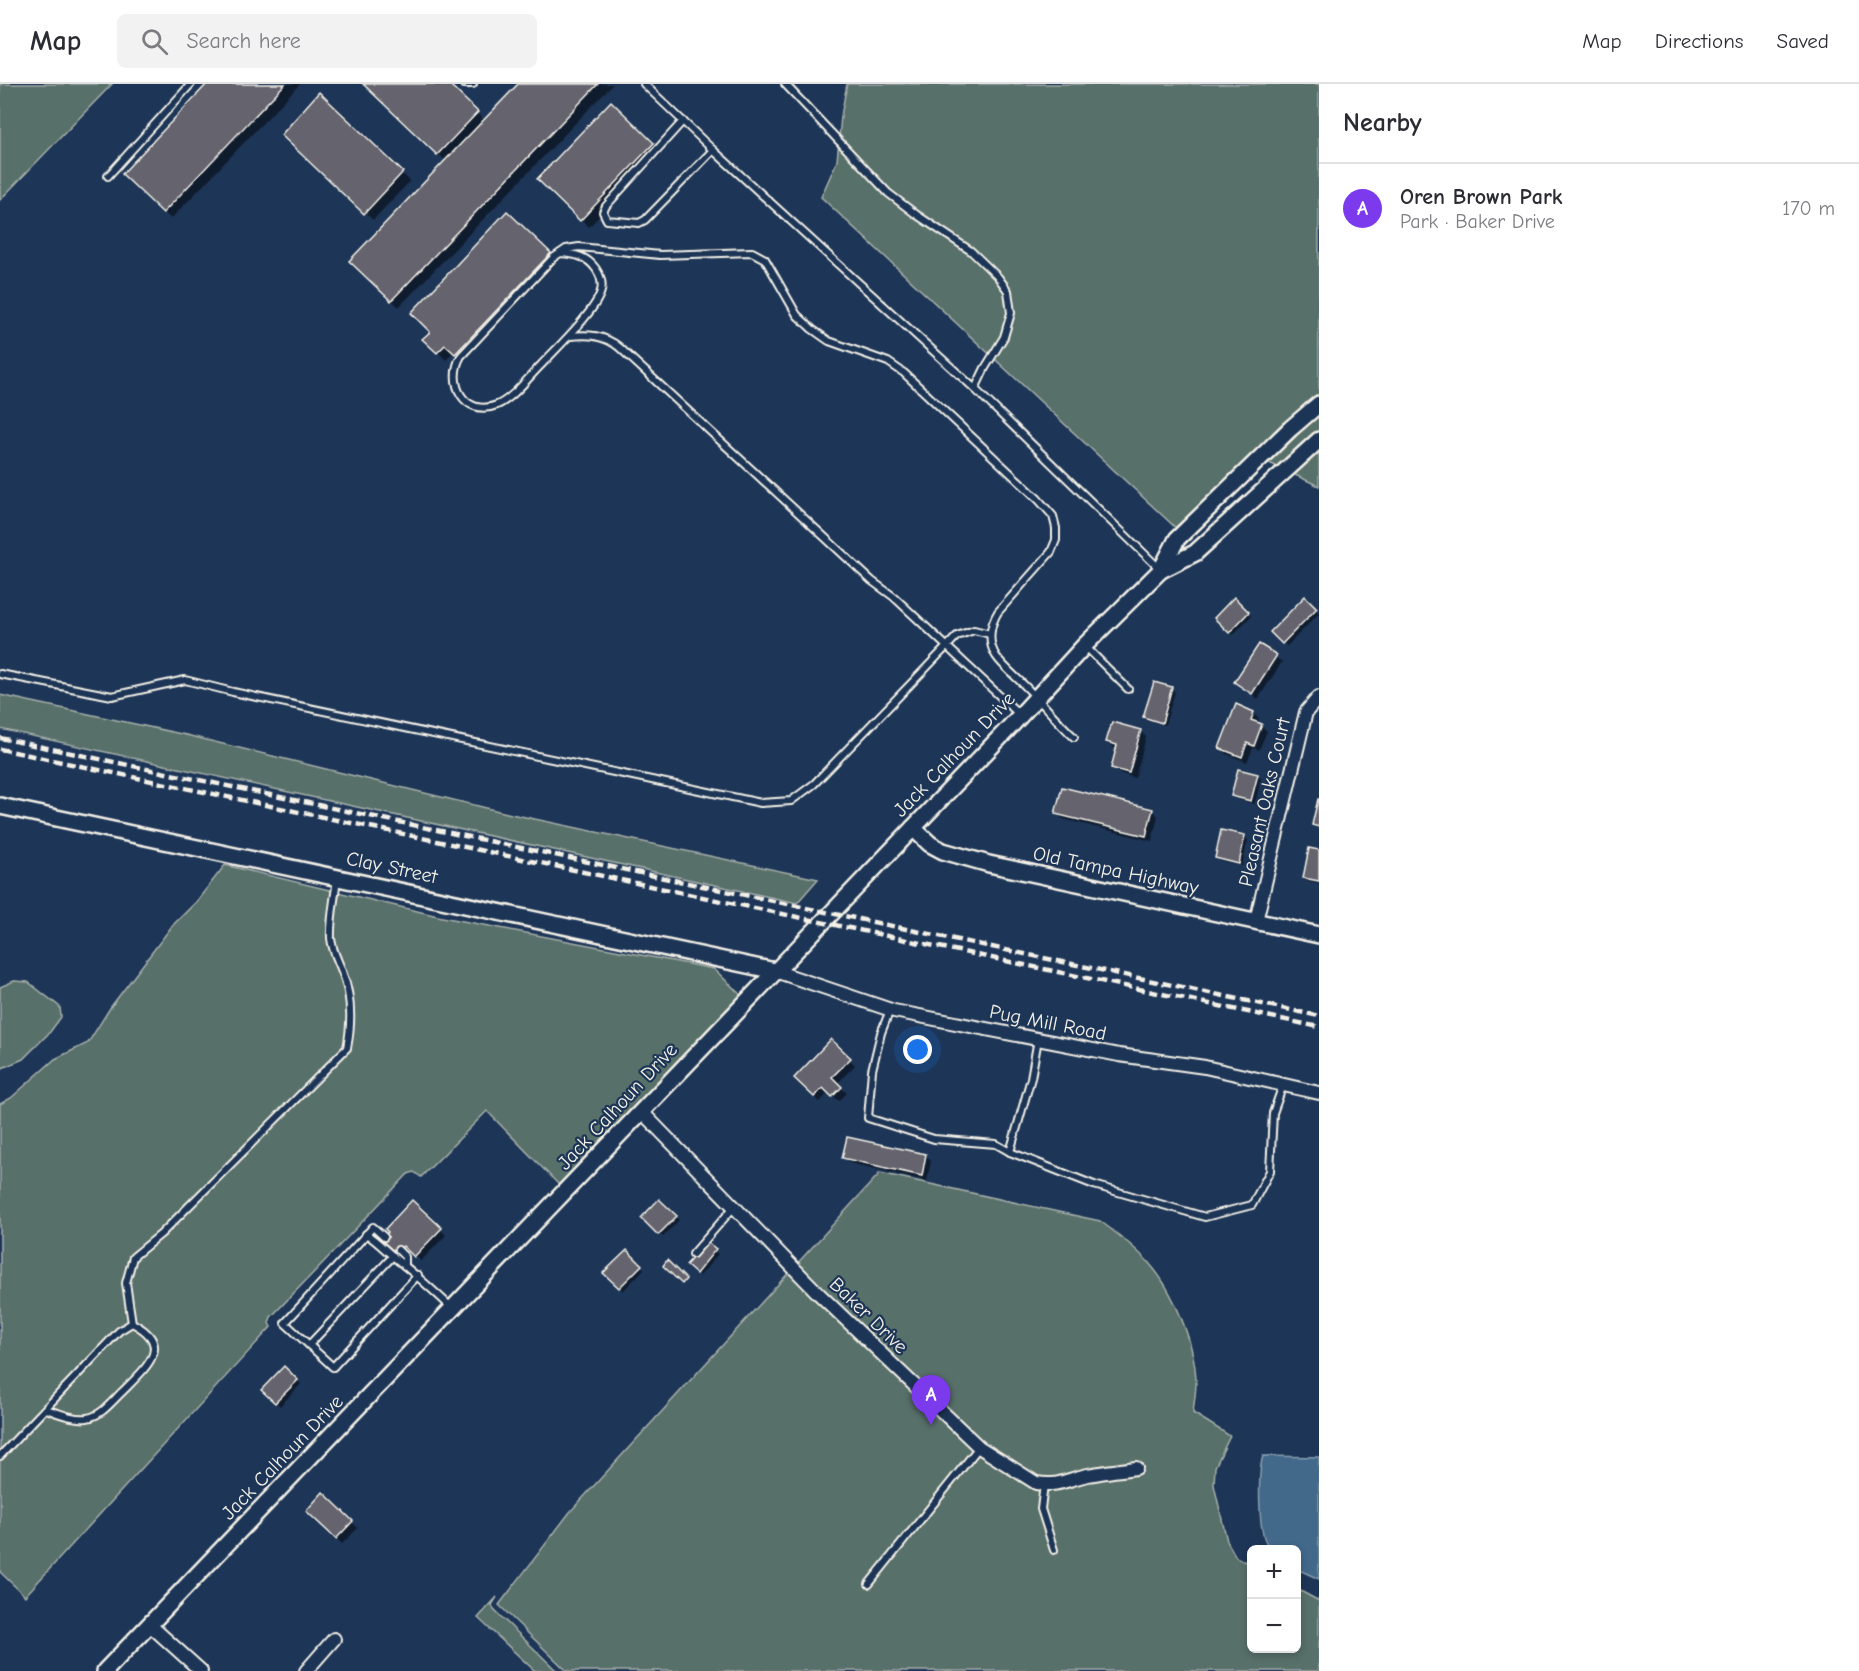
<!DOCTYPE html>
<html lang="en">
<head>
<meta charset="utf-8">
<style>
	:root { --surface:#fff; --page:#f2f2f3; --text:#2b2b33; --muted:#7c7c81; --line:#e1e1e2; --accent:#7c3aed }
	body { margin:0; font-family:"Comic Neue",sans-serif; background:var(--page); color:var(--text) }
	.controls { position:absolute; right:18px; bottom:18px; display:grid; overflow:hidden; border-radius:9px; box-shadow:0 3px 9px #0003 }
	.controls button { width:54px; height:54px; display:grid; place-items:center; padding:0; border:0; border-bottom:2px solid var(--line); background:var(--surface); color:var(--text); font:30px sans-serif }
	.you { position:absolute; left:918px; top:966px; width:21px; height:21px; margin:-15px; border:4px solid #fff; border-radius:50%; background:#1a73e8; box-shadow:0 0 0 9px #1a73e833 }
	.badge { display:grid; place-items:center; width:39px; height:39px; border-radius:50%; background:var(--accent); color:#fff; font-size:20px; font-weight:700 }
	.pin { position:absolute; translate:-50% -50px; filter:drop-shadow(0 2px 3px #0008) }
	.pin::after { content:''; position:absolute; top:32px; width:21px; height:18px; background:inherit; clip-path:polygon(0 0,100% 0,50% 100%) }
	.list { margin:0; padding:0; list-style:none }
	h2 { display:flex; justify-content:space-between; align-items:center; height:78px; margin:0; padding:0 24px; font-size:26px }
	h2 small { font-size:20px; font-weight:400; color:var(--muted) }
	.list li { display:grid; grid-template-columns:39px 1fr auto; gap:18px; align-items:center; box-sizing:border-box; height:90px; padding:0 24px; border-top:2px solid var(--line) }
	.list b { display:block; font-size:22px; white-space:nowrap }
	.list p { margin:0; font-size:20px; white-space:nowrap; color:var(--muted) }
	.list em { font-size:20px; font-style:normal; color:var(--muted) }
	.icon { flex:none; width:33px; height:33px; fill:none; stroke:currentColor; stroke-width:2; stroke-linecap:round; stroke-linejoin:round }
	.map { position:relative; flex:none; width:1319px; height:1587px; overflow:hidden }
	header { display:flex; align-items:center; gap:36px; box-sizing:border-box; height:84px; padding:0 30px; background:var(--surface); border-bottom:2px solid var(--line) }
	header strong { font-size:28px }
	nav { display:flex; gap:33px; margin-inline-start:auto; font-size:21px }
	.search { width:420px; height:54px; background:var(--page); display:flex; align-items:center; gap:15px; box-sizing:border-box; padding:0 21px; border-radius:9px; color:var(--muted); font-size:22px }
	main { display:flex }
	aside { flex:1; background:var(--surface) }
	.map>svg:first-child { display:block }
	.green { fill:#596f6b; stroke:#a6b0aa; stroke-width:1.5 }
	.water { fill:#42688a; stroke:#899fb0; stroke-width:1.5 }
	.shadow { fill:#0007 }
	.building { fill:#65646e; stroke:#f4f1e8; stroke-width:1.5 }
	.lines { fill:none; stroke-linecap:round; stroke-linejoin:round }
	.service-casing { stroke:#f4f1e8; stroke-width:10 }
	.minor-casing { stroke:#f4f1e8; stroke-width:16 }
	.tertiary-casing { stroke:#f4f1e8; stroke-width:20 }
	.service { stroke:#1d3557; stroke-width:6 }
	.minor { stroke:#1d3557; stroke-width:12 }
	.tertiary { stroke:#1d3557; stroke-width:15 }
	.rail { stroke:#f4f1e8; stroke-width:4.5; stroke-dasharray:9 4.5; stroke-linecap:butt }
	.labels { text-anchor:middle; stroke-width:4.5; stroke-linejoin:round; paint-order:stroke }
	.street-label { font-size:20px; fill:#f4f1e8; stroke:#1d3557 }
</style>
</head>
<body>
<header>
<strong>Map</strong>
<div class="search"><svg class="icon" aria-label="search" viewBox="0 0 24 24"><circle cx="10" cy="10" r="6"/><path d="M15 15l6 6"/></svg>Search here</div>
<nav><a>Map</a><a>Directions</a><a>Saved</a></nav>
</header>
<main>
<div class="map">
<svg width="1319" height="1587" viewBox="0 0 1319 1587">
	<rect width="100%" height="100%" fill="#1d3557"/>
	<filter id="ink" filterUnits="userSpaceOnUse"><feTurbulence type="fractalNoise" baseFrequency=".0167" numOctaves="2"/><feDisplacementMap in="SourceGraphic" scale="12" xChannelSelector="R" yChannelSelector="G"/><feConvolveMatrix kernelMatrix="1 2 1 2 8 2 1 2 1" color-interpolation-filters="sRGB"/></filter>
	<g filter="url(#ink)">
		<g class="green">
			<polygon points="0,0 112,0 0,116"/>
			<polygon points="847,0 1319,0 1319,310 1286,339 1177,445 821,113 837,77 841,32"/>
			<polygon points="1319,329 1319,346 1278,383 1267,378 1265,380"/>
			<polygon points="1319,366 1319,402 1293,390"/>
			<polygon points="0,611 186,651 511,730 818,795 797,819 0,645"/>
			<polygon points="225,781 442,833 714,885 741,911 560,1102 487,1027 421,1093 414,1088 408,1090 271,1233 269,1239 271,1243 25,1512 0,1488 0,1020 11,1014 55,975 88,959 110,924 172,842 196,818"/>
			<polygon points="14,897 28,898 60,923 61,933 50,948 23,975 0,985 0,903"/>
			<path d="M880,1089L1100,1137C1118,1150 1135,1163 1149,1179C1174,1207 1195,1260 1196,1297C1196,1308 1194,1319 1193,1329L1230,1352L1215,1383L1214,1401L1227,1457L1236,1473L1251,1481L1252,1564H1296L1297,1505L1319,1517V1587H567L499,1521L570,1428Z"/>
			<polygon points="497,1513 492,1521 494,1526 557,1587 535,1587 478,1534"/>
		</g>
		<path class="water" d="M1263,1372L1319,1373V1495L1297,1485L1296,1466L1272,1465C1270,1463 1267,1461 1266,1458C1258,1444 1258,1387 1263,1372Z"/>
		<g class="shadow">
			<polygon points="210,0 300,0 171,135 124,90"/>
			<polygon points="365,0 446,0 485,37 520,0 613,0 399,223 351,177 447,78"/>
			<polygon points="319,11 410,97 373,136 283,51"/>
			<polygon points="611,20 661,68 589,143 539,95"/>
			<polygon points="507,129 558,177 463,277 453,268 446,276 425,255 432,248"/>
			<polygon points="1305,514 1319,529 1287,562 1272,548"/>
			<polygon points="1234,516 1251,532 1233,551 1216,534"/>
			<polygon points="1260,562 1282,578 1258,615 1236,598"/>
			<polygon points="1171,605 1175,608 1165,641 1148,636 1145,633"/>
			<polygon points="1253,629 1259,635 1257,640 1267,647 1259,666 1253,664 1247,678 1226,670 1221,664"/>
			<polygon points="1113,640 1141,648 1146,653 1135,694 1119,689 1113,684 1118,665 1114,664 1108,658"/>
			<polygon points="1258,692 1261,695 1255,720 1237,715 1233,711"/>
			<polygon points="1152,726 1158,732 1152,757 1063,735 1057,730"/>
			<polygon points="1244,753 1248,756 1242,782 1220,777 1217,774"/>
			<polygon points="1319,767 1319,799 1308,797 1305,793"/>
			<polygon points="831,957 855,981 837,1000 847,1009 839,1017 829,1008 820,1018 796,994"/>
			<polygon points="926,1072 931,1077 927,1097 850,1079 844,1073"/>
			<polygon points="659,1117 679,1136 663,1153 643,1134"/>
			<polygon points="412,1118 446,1151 421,1177 409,1166 402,1174 383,1156"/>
			<polygon points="707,1160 718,1170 700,1192 688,1181"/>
			<polygon points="627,1168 644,1185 623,1207 606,1189"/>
			<polygon points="284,1284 301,1300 280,1322 263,1306"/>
			<polygon points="323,1410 358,1444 342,1460 308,1427"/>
		</g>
		<g class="building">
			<polygon points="207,0 285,0 163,129 122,90"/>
			<polygon points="363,0 449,0 478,28 437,71"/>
			<polygon points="518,0 598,0 391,217 349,177"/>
			<polygon points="319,8 403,88 364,130 281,51"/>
			<polygon points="611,17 654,59 580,137 537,95"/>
			<polygon points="507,127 551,169 455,270 445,261 437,269 422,255 430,248 411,229"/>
			<polygon points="1305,512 1317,524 1282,560 1270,548"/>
			<polygon points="1234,513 1249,528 1229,549 1214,534"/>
			<polygon points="1259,560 1277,571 1252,610 1234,598"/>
			<polygon points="1154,598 1172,603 1162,639 1143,633"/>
			<polygon points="1236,620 1254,628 1251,636 1262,640 1254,662 1247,659 1242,673 1219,664"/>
			<polygon points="1112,638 1141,646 1129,689 1111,684 1117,661 1106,658"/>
			<polygon points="1238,685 1258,690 1251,717 1231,712"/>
			<polygon points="1062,703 1153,725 1146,752 1055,730"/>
			<polygon points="1318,715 1319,715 1319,743 1312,741"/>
			<polygon points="1221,746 1245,751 1239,780 1215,774"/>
			<polygon points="1309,764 1319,766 1319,797 1303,794"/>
			<polygon points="831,955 851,974 832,993 842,1003 832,1013 823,1004 814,1013 794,994"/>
			<polygon points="847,1053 926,1070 922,1092 842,1074"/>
			<polygon points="659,1115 677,1132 658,1151 641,1134"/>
			<polygon points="412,1116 442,1144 414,1173 403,1162 396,1169 381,1156 388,1148 385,1145"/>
			<polygon points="707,1158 716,1165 696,1190 686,1181"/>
			<polygon points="627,1166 642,1181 619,1204 603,1189"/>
			<polygon points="667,1176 686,1195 682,1200 663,1182"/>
			<polygon points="284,1282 298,1296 275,1319 261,1306"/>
			<polygon points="323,1408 353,1437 336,1455 306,1427"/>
		</g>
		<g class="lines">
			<g class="service-casing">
				<g id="service">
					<polyline points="464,0 473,0"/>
					<polyline points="644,0 713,66 975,305 1161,486"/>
					<polyline points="785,0 888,109 917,131 971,167 998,193 1008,207 1011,229 1004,253 985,284 975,305"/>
					<polyline points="683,37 606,122 603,128 607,136 639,139 645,136 713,66"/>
					<polyline points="108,92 191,0"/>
					<path d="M560,169C575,170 587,172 596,185C600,191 603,199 601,207C596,227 556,265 541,281C529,293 512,315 497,321C464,334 446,298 461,272L553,174L566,165L579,163L660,171L752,168L765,175L797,231L812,245L829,257L888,278L904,289L1038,415L1053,432L1056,444V456L1051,468L998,528C990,541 987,558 996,572C1004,584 1019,595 1029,606C1044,621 1058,638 1074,653"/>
					<path d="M570,252C589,250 604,251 619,263L872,497L894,513L1020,631"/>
					<polyline points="1085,562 1128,605"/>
					<polyline points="0,590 112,612 185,596 233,608 761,719 791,717 814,700 957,552 974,546 990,550"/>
					<polyline points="890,926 881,949 872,986 868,1034 934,1055 996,1060 1010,1068"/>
					<polyline points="1038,955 1031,994 1010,1068 1094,1101 1205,1133 1252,1121 1270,1087 1273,1029 1283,1001"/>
					<path d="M366,1150C377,1157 385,1166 395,1174C415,1190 434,1207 453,1225"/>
					<polyline points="384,1153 373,1143 285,1239 333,1283 418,1191"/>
					<polyline points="398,1166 405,1173 405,1182"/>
					<polyline points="693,1170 734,1123"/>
					<path d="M132,1239L126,1199L133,1173L161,1150L347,964C352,938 352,914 343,890C339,878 332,867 331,854C330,835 335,813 337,794"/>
					<polyline points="309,1261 393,1172"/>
					<path d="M0,1372L119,1247L132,1239C174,1260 147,1283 124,1306C113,1316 102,1332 87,1334C74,1336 58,1329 46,1325"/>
					<polyline points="1044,1400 1041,1425 1054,1466"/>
					<polyline points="869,1500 979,1363"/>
				</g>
			</g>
			<g class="minor-casing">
				<g id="minor">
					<polyline points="1256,837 1306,628 1319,613"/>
					<polyline points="775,887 894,927 1119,971 1205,983 1319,1009"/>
					<path d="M641,1027L818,1209L979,1363L1036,1399C1060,1403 1067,1395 1088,1391C1104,1388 1120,1386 1136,1384"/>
					<polyline points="150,1541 201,1587"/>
					<polyline points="306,1587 334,1555"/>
				</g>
			</g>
			<g class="tertiary-casing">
				<g id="tertiary">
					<polyline points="1161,486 1195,469 1319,356"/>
					<polyline points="0,722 775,887"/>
					<polyline points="913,744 930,760 943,767 989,780 1319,851"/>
					<polyline points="105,1587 1007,646 1085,561 1161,486 1177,455 1290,345 1319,320"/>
				</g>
			</g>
			<use href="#service" class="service"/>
			<use href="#minor" class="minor"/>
			<use href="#tertiary" class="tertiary"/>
			<g class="rail">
				<polyline points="0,654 1319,932"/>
				<polyline points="0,665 1319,943"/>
			</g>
		</g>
	</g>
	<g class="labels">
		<g class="street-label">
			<text transform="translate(954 670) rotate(-46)" y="7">Jack Calhoun Drive</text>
			<text transform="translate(1264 718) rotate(-77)" y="7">Pleasant Oaks Court</text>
			<text transform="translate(392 783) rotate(12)" y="7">Clay Street</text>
			<text transform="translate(1116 786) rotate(12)" y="7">Old Tampa Highway</text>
			<text transform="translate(1048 938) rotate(11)" y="7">Pug Mill Road</text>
			<text transform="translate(617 1022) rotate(-47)" y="7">Jack Calhoun Drive</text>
			<text transform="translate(869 1231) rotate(44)" y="7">Baker Drive</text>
			<text transform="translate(282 1373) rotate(-46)" y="7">Jack Calhoun Drive</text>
		</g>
	</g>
</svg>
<div class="controls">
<button>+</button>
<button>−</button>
</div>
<div class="you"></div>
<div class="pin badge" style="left:931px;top:1341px">A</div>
</div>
<aside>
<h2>Nearby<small></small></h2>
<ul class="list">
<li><span class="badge">A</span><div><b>Oren Brown Park</b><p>Park · Baker Drive</p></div><em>170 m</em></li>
</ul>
</aside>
</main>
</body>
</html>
